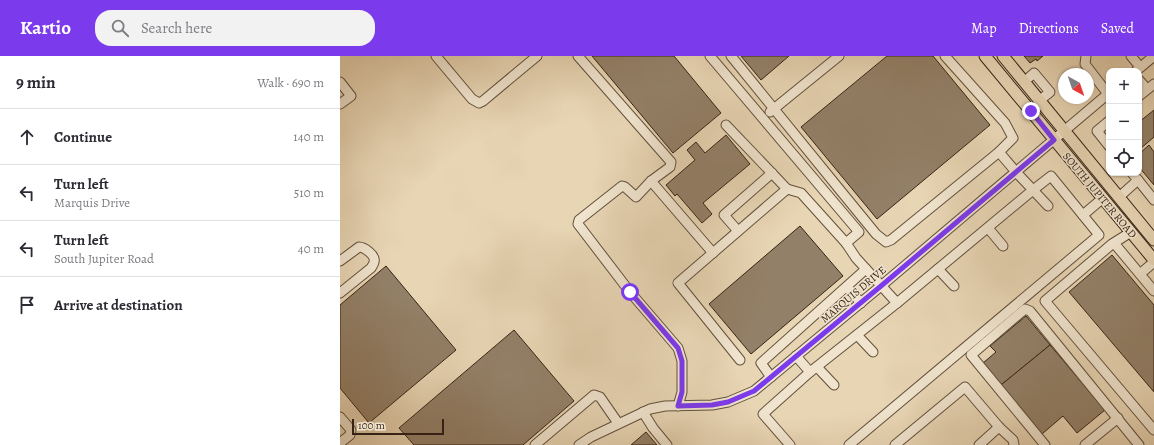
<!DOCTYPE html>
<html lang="en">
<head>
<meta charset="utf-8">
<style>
	:root { --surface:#fff; --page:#f2f2f3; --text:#2b2b33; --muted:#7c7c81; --line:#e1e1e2; --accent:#7c3aed }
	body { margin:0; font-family:Alegreya,serif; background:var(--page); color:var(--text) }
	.controls { position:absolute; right:12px; top:12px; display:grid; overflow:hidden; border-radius:8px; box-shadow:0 1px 3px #0004 }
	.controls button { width:36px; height:36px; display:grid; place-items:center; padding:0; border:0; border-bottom:1px solid var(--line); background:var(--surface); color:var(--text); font:20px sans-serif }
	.compass { position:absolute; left:718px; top:12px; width:36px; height:36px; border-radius:50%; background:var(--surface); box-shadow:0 1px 3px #0004; rotate:140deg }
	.scale { position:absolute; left:12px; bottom:10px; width:92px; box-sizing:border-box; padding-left:4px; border:2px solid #362315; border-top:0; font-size:11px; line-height:14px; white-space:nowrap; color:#362315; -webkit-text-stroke:3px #f0e4ce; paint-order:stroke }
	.stop { position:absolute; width:12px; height:12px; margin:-9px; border:3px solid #7c3aed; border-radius:50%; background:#fff }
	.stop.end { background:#7c3aed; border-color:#fff; box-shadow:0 1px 4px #0008 }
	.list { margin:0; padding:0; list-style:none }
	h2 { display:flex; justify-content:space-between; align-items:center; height:52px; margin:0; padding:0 16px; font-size:17px }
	h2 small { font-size:13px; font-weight:400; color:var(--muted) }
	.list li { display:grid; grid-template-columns:26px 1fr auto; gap:12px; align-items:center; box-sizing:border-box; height:56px; padding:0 16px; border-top:1px solid var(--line) }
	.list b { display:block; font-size:15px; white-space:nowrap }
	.list p { margin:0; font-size:13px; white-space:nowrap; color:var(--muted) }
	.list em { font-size:13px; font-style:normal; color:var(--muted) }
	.icon { flex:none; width:22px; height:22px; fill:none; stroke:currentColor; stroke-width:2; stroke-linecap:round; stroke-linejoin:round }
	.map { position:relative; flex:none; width:814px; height:389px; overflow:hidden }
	header { display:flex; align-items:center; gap:24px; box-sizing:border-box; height:56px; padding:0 20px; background:var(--accent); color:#fff }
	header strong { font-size:19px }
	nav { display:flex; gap:22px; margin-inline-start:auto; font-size:14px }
	.search { width:280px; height:36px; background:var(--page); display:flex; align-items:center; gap:10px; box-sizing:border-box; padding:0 14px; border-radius:16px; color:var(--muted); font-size:15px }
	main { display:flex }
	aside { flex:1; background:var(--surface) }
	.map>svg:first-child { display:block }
	.building { fill:#938068; stroke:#362315 }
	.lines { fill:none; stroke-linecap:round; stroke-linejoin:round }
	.minor-casing { stroke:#62503d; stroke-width:11 }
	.major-casing { stroke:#362315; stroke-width:13 }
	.minor { stroke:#f0e4ce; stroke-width:9 }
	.major { stroke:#e8d5b4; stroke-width:11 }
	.route { stroke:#7c3aed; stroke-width:5 }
	.labels { text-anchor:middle; stroke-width:3; stroke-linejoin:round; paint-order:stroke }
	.street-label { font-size:11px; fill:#362315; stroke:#f0e4ce }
</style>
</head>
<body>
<header>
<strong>Kartio</strong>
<div class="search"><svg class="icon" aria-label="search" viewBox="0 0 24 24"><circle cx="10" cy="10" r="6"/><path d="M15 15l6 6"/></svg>Search here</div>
<nav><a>Map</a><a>Directions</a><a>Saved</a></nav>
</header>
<main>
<aside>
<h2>9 min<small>Walk · 690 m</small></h2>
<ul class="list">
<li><svg class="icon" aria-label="ahead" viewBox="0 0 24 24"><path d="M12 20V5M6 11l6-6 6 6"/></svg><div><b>Continue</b></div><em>140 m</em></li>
<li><svg class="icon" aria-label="left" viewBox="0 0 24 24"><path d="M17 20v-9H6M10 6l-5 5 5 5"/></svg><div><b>Turn left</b><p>Marquis Drive</p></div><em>510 m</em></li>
<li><svg class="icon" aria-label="left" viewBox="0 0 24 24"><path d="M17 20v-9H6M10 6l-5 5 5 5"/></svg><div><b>Turn left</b><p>South Jupiter Road</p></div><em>40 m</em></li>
<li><svg class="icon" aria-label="arrive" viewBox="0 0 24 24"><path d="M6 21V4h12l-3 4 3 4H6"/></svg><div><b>Arrive at destination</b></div></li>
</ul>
</aside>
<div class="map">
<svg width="814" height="389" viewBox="0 0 814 389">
	<rect width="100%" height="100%" fill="#e8d5b4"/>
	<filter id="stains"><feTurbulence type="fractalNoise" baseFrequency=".005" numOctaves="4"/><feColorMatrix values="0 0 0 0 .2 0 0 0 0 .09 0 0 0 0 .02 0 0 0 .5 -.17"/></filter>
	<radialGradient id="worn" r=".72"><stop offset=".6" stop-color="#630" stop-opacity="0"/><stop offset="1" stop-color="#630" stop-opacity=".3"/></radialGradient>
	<g class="building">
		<polygon points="252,0 334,0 381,57 333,97"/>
		<polygon points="401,0 449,0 421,24"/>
		<polygon points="547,0 593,0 650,69 537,163 461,71"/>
		<polygon points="684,0 703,0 697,5 696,3 690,7"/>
		<polygon points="814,54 814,81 799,94 799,66"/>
		<polygon points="386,79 410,108 363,147 372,158 362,167 337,138 335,140 326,129 355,104 347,94 356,86 365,97"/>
		<polygon points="809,89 814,96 814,129 799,111 799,98"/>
		<polygon points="460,170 503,220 411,298 369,248"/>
		<polygon points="772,199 814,249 814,336 729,236"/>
		<polygon points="46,210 116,294 29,367 0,332 0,249"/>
		<polygon points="686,260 710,289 661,329 643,307 656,296 650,290"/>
		<polygon points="174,274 234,345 183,389 74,389 59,372"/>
		<polygon points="710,289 765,354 737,377 723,360 702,378 661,329"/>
		<polygon points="306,376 317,389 291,389"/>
	</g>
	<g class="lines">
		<g class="minor-casing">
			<g id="minor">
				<polyline points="96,0 132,43 139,47 143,45 197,0"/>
				<polyline points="238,0 331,106 330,111 311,125 296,141 285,131 282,130 239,164 238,168 290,236 338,292 342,305 342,336 338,350"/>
				<polyline points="370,0 519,176 506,187 516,202 557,247 693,134 676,116 659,96"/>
				<polyline points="391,0 500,134 536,178 546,186 551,184 659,96 673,82 665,67 605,0"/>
				<polyline points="746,0 745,8 768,38"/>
				<polyline points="791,0 800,11"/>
				<polyline points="796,15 814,0"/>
				<polyline points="799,24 807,33"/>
				<polyline points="0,26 11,40 0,48"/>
				<polyline points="684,26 694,17 710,36 699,45"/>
				<polyline points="799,40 814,28"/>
				<polyline points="430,56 499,0"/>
				<polyline points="769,65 757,75 769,90"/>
				<polyline points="386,69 447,133"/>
				<polyline points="798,124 814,144"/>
				<polyline points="311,125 373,197"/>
				<polyline points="779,141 798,124 792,117"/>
				<polyline points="743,159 763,142"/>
				<polyline points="648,172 663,190"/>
				<polyline points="398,175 384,159 432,117"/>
				<polyline points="791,176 772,188 705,245 814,374"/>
				<polyline points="774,187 814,235"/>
				<path d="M0,205L19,191C24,191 36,199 34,206C34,208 32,210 31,212L0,237"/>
				<polyline points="598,213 614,230"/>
				<polyline points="800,218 814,206"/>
				<polyline points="507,231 521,247"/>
				<polyline points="517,279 533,296"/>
				<polyline points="456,300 470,316 557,247"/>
				<polyline points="400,304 338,227 447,133 461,137 506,187"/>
				<polyline points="477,311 494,329"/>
				<polyline points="431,321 421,307 526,213"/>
				<polyline points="303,356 313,372 327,389"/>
				<polyline points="0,361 11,374 10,379 0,387"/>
				<polyline points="195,389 254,339 260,341 278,367"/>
				<polyline points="239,389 251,381 310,353 325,350 372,349 388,346 414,335 541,230 769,37"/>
				<polyline points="450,389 423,358 470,316"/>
				<polyline points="509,389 759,179 711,120 693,134 708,150"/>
				<polyline points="555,389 625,331 659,371 673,384 674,389"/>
				<polyline points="639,389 659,371"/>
				<polyline points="705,389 631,299 685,253 690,255 799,389"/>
				<polyline points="745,389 778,362"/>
			</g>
		</g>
		<g class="major-casing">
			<g id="major">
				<polyline points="645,0 814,204"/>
				<polyline points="663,0 814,184"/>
			</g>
		</g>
		<use href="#minor" class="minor"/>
		<use href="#major" class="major"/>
	</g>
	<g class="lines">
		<polyline class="route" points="290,236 338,292 342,305 342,336 338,350 372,349 388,346 414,335 541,230 714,84 691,55"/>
	</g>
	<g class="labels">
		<g class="street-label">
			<text transform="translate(760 139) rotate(50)" y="4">SOUTH JUPITER ROAD</text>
			<text transform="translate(513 238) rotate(-40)" y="4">MARQUIS DRIVE</text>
		</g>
	</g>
	<rect width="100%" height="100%" filter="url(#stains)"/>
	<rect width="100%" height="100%" fill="url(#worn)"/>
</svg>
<div class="controls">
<button>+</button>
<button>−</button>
<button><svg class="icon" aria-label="locate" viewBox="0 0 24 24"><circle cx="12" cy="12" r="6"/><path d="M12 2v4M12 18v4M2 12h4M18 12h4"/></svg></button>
</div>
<svg class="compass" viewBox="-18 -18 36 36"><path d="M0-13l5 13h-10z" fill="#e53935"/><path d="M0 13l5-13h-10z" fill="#7c7c81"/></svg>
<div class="scale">100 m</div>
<div class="stop" style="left:290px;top:236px"></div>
<div class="stop end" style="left:691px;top:55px"></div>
</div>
</main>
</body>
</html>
